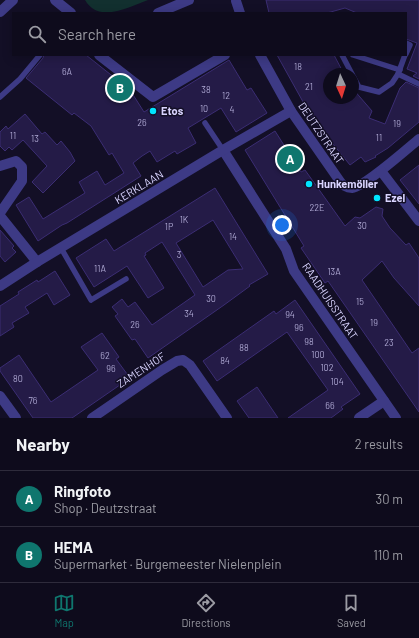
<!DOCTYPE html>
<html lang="en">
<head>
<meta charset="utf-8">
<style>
	:root { --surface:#0e0b1c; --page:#171425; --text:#f1f3f6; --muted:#9b9ba3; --line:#2e2b3b; --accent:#0f766e }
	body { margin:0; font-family:Barlow,sans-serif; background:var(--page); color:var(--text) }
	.compass { position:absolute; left:323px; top:68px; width:36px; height:36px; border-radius:50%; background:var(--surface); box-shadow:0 2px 10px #0003; rotate:176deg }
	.you { position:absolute; left:282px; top:225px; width:14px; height:14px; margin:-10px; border:3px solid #fff; border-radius:50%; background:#1a73e8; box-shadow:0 0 0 6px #1a73e833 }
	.badge { display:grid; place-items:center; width:26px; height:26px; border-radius:50%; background:var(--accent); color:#fff; font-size:13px; font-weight:700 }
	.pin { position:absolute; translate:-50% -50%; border:2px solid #fff; box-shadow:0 1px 4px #0006 }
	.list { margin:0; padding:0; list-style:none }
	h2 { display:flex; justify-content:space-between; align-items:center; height:52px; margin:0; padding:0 16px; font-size:17px }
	h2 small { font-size:13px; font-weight:400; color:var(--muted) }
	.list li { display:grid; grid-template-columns:26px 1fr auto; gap:12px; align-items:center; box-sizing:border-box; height:56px; padding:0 16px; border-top:1px solid var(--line) }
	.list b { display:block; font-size:15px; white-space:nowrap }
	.list p { margin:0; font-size:13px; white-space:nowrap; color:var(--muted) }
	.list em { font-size:13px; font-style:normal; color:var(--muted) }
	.icon { flex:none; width:22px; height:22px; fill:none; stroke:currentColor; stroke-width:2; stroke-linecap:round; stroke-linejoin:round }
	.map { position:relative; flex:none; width:419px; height:418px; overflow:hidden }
	.search { position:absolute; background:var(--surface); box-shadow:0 2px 10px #0003; left:12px; right:12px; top:12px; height:44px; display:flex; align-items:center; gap:10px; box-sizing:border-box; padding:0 14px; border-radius:0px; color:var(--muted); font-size:15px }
	.sheet { height:164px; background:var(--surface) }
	nav { display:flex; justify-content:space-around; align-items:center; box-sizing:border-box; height:56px; border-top:1px solid var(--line); background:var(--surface); font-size:11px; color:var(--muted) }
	nav a { display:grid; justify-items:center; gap:2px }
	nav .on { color:var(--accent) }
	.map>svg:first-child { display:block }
	.green { fill:#12302f }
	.building { fill:#241b47; stroke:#3b2d73; fill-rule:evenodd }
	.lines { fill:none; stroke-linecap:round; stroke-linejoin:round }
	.lane { stroke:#3d3a85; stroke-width:5.5 }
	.street { stroke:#3d3a85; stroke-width:10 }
	.poi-dot { fill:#00e5ff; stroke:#130f26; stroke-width:1.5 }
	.labels { text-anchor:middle; stroke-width:3; stroke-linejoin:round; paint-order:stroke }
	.number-label { font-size:9px; fill:#aca6d1 }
	.poi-label { font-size:11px; font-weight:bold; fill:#d9d4ff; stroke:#130f26; text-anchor:start }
	.street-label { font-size:11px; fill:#d9d4ff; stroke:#130f26 }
</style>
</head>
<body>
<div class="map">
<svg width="419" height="418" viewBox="0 0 419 418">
	<rect width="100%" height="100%" fill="#130f26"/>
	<path class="green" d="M85,0H148C129,7 99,24 85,0Z"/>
	<g class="building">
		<polygon points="266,0 419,0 419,79 413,76 417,73 407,69 417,43 406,39 406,13 357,13 345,8 327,13 269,13"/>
		<polygon points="44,55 86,55 130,90 144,112 229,60 247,90 251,88 267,113 236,132 221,108 188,128 196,143 177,154 175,151 157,162 150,151 142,156 133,163 141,176 67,223 62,225 38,241 16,205 29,197 43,219 85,193 79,182 97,171 105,185 124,173 112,153 109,155 91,126 74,113 72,115 26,78 43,58"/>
		<polygon points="277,55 334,55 344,74 329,74 329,98 353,98 353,89 372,111 369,118 385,124 400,88 406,82 419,88 419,122 388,148 375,156 376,157 365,162 361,157 350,165 312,118"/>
		<polygon points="25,114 42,134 45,132 57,145 61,141 70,152 75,161 43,193 32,182 47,166 23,140 12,150 9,147 5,151 0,146 0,132 6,126 8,129"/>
		<polygon points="275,131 301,172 305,170 345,226 355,217 360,218 376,207 383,209 382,216 390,228 406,245 409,243 419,258 419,306 394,278 382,261 362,280 412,353 419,348 419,412 328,281 325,283 301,248 304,246 245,150"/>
		<polygon points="419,165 419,204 400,180"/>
		<path d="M215,188L268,274L249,285L250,286L224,305L148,358L135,339L132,340L115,316L118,314L112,307L122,299L128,307L135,302L152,325L195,295L162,242L145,253L146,255L144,256L164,288L148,298L127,266L94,287L76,258L106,239L114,251ZM213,220L243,269L228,270L203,287L176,243Z"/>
		<polygon points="0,230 14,246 12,248 16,252 5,262 0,256"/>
		<polygon points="55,271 70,295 54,305 47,293 25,307 29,313 12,323 14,327 0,336 0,306 19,294 18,292 37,280 38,282"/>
		<polygon points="295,300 360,394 341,407 343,409 331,418 288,418 328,390 287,332 217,381 203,361 274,311 276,314"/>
		<polygon points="102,333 119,357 116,359 130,378 72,418 33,418 0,371 0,368 19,355 51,402 98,370 81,347"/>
		<polygon points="257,387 278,418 249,418 237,401"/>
	</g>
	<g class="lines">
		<g class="lane">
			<polyline points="406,43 410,45 406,54"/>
			<polyline points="342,55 352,74"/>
			<polyline points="353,55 400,70"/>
			<polyline points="398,74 419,84"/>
			<polyline points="353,76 359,87 379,92 392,83 398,74 405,55"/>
			<polyline points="0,97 20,79 40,55"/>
			<polyline points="205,123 223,150"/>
			<polyline points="61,248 91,300 126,279"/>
		</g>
		<g class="street">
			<polyline points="55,0 71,13"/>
			<polyline points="236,1 240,13"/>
			<polyline points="0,12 13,0"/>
			<polyline points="158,13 189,0"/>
			<polyline points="99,55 153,97 225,55"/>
			<path d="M260,55L291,111L339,180C342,185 346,188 352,188C364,187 407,149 419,139"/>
			<polyline points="223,150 286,249 294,271 396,418"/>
			<polyline points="0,166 16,161 22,167 22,181 0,213"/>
			<polyline points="381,171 419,221"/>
			<polyline points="0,216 37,262"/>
			<polyline points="0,286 37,262 223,150 291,111"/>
			<polyline points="0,396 16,418"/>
			<polyline points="92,418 162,370 177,361 183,360 190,365 227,418"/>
			<polyline points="359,418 384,401"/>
		</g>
	</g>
	<g class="poi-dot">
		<circle cx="153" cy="111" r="4"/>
		<circle cx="309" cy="184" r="4"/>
		<circle cx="377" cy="198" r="4"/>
	</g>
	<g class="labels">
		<g class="number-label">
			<text x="298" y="70">18</text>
			<text x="67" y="75">6A</text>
			<text x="309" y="90">21</text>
			<text x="206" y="93">38</text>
			<text x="226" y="99">12</text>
			<text x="204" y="112">10</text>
			<text x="232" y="113">4</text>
			<text x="142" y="126">26</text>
			<text x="397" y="127">19</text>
			<text x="13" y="139">11</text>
			<text x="379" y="141">11</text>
			<text x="35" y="142">13</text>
			<text x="317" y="211">22E</text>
			<text x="184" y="223">1K</text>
			<text x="362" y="229">30</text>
			<text x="169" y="230">1P</text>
			<text x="233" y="240">14</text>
			<text x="179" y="258">3</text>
			<text x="100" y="272">11A</text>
			<text x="334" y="275">13A</text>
			<text x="211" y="302">30</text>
			<text x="360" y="305">15</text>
			<text x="189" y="317">34</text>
			<text x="290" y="318">94</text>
			<text x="374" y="326">19</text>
			<text x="135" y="328">26</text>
			<text x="299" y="331">96</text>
			<text x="309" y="345">98</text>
			<text x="389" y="346">23</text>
			<text x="244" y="351">88</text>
			<text x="318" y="358">100</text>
			<text x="105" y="359">62</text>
			<text x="225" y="364">84</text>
			<text x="327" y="371">102</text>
			<text x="111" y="372">96</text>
			<text x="18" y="382">80</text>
			<text x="337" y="385">104</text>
			<text x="33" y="404">76</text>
			<text x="330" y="409">66</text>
		</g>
		<g class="poi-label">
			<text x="161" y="115">Etos</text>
			<text x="317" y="188">Hunkemöller</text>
			<text x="385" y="202">Ezel</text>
		</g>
		<g class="street-label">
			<text transform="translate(321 133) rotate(56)" y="4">DEUTZSTRAAT</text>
			<text transform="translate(139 187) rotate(-31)" y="4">KERKLAAN</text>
			<text transform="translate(330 301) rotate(56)" y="4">RAADHUISSTRAAT</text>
			<text transform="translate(141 370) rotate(-33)" y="4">ZAMENHOF</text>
		</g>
	</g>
</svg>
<svg class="compass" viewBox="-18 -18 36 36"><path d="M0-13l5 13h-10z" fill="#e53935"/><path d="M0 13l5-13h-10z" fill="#9b9ba3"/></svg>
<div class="you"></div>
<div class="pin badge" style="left:290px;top:159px">A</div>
<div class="pin badge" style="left:120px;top:88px">B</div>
<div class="search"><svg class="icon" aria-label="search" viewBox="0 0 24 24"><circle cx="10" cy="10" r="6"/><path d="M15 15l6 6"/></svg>Search here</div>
</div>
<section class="sheet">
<h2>Nearby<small>2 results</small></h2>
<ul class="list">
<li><span class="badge">A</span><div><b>Ringfoto</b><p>Shop · Deutzstraat</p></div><em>30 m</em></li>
<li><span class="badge">B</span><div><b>HEMA</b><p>Supermarket · Burgemeester Nielenplein</p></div><em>110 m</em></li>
</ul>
</section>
<nav>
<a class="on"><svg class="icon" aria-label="map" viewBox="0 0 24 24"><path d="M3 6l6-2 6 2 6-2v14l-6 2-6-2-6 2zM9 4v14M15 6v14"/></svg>Map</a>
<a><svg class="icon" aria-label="directions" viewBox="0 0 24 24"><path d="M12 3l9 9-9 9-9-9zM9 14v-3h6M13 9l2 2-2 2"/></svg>Directions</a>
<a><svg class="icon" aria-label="saved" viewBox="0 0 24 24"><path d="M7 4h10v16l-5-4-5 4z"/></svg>Saved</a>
</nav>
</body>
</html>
